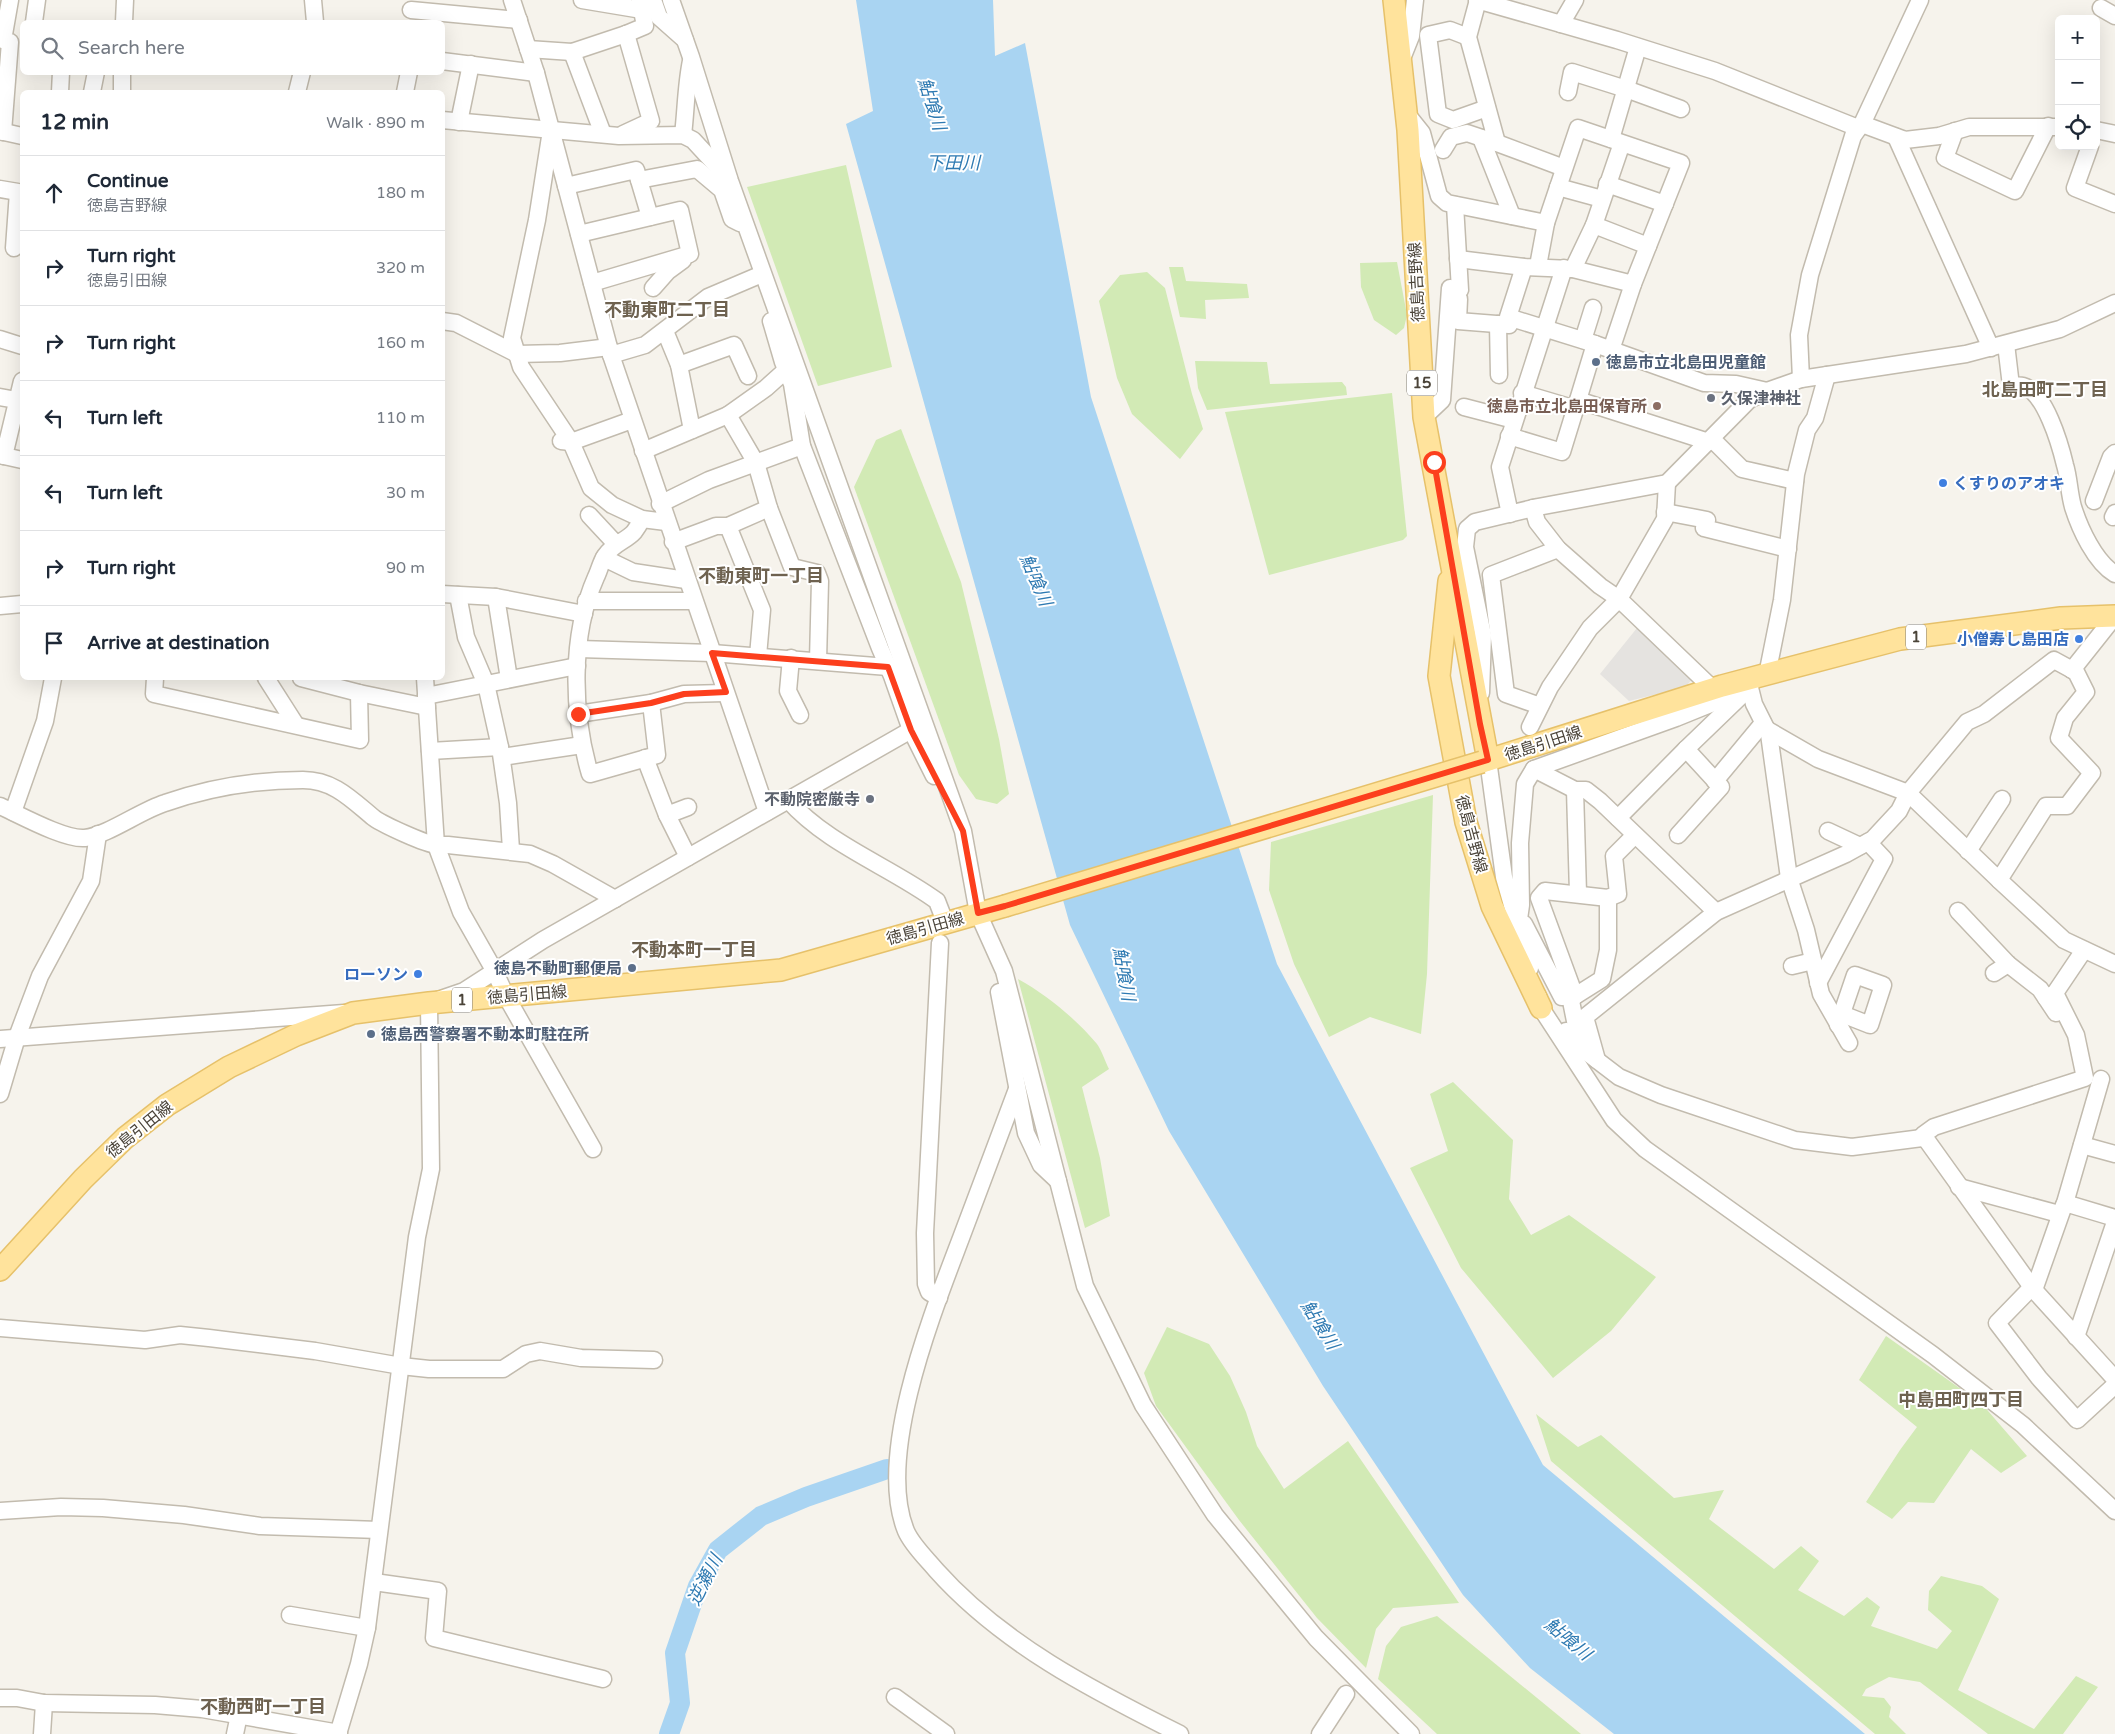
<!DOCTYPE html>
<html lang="en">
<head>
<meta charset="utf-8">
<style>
	:root { --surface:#fff; --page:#f6f6f7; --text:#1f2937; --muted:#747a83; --line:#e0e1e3 }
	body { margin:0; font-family:"Varela Round","Noto Sans JP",sans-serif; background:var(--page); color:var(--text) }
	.controls { position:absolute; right:15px; top:15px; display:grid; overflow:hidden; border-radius:8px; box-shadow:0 5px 20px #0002 }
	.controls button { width:45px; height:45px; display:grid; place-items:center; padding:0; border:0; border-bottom:1px solid var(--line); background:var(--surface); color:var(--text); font:25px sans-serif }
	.stop { position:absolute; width:15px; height:15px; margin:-11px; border:4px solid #fc3f1d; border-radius:50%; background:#fff }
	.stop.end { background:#fc3f1d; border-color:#fff; box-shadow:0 1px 5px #0008 }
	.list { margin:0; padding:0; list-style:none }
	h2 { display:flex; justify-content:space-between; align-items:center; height:65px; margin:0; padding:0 20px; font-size:21px }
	h2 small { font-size:16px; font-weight:400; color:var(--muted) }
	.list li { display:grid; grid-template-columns:32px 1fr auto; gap:15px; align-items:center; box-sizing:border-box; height:75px; padding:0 20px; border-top:1px solid var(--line) }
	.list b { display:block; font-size:19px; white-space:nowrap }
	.list p { margin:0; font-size:16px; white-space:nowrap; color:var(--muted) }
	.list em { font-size:16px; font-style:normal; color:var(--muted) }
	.icon { flex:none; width:28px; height:28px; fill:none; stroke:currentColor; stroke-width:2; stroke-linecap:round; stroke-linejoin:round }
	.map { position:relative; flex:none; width:2115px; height:1734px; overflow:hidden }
	.search { position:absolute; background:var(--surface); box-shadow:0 5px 20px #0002; left:20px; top:20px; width:425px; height:55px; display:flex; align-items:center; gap:12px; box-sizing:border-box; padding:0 18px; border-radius:8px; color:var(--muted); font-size:19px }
	.panel { position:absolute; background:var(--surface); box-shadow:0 5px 20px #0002; left:20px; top:90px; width:425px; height:590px; border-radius:8px }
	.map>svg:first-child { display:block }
	.green { fill:#d2eab5 }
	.parking { fill:#e5e3e0 }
	.water { fill:#a9d4f2 }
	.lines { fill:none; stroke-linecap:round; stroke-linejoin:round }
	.river { stroke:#a9d4f2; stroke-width:20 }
	.minor-casing { stroke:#c2bbae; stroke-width:19 }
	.major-casing { stroke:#e6c16a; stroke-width:24 }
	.minor { stroke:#fff; stroke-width:16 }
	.major { stroke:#ffe39c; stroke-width:21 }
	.major-bridge-casing { stroke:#e6c16a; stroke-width:24; stroke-linecap:butt }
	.major-bridge { stroke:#ffe39c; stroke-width:21 }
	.route { stroke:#fc3f1d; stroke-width:6 }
	.service-dot { fill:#5c6f8a; stroke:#fff; stroke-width:2 }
	.worship-dot { fill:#6b7280; stroke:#fff; stroke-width:2 }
	.education-dot { fill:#8d6e63; stroke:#fff; stroke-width:2 }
	.shop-dot { fill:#3f7fe0; stroke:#fff; stroke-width:2 }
	.labels { text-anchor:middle; stroke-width:4; stroke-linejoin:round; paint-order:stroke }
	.shield { fill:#fff; stroke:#817c74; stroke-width:1 }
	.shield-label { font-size:15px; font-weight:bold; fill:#4b4439 }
	.street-label { font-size:16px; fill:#4b4439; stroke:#fff }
	.service-label { font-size:16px; font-weight:bold; fill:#4e5e75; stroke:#fff; text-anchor:start }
	.worship-label { font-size:16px; font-weight:bold; fill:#5b616d; stroke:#fff; text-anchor:start }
	.education-label { font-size:16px; font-weight:bold; fill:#785e54; stroke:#fff; text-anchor:end }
	.shop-label { font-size:16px; font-weight:bold; fill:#366cbe; stroke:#fff; text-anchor:end }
	.water-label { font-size:18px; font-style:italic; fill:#2e7ab2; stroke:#fff }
	.neighbourhood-label { font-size:18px; font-weight:bold; fill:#6e6250; stroke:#fff }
</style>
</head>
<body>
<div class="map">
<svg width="2115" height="1734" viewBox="0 0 2115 1734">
	<rect width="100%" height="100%" fill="#f6f3ec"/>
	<g class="green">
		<polygon points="846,165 892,367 818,386 747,187"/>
		<polygon points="1397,262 1407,315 1404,328 1396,335 1374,320 1361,287 1360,263"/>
		<polygon points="1169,267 1183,267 1186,281 1247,284 1249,298 1205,300 1206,319 1180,317"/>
		<polygon points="1147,272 1165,288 1192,394 1203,429 1180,459 1132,414 1117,378 1099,301 1120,275"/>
		<polygon points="1195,361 1267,362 1270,384 1342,382 1346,387 1347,395 1207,410 1198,388"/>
		<polygon points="1392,393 1407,536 1403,540 1269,575 1225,412"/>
		<polygon points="901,429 961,582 999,739 1009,794 997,804 976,799 959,775 854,487 876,440"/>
		<polygon points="1433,795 1427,974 1421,1034 1370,1017 1329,1037 1294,964 1269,890 1271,842"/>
		<path d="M1018,979C1047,995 1075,1018 1097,1044C1102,1051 1105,1061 1109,1069L1082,1087L1100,1158L1110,1216L1085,1228Z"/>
		<polygon points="1453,1082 1513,1140 1509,1199 1531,1235 1569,1215 1656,1277 1611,1331 1553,1378 1461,1268 1410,1168 1448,1151 1430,1094"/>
		<polygon points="1167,1327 1209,1344 1230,1376 1246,1412 1257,1446 1284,1489 1348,1441 1459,1603 1393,1608 1376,1629 1366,1668 1317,1618 1239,1520 1156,1406 1144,1373"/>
		<polygon points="1886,1336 1982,1404 2027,1456 2001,1473 1971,1449 1934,1503 1908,1502 1892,1519 1866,1502 1900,1450 1917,1427 1859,1380"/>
		<polygon points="1536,1414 1578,1447 1601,1435 1674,1498 1724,1490 1709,1519 1774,1569 1801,1546 1819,1561 1798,1590 1844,1616 1867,1597 1880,1607 1871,1626 1937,1649 1952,1631 1928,1610 1929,1591 1941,1576 1982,1586 1999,1599 1958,1690 2034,1729 2076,1676 2098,1687 2063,1734 1988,1734 1920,1682 1889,1677 1866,1689 1862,1696 1884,1698 1891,1707 1889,1717 1906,1734 1875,1734 1551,1461"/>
		<polygon points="1437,1616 1581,1734 1437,1734 1378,1679 1386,1646 1401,1627"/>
	</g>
	<polygon class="parking" points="1637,628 1691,680 1686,687 1629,701 1600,674"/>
	<polygon class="water" points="856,0 993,0 995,56 1025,43 1091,397 1277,964 1543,1465 1865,1734 1614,1734 1530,1668 1463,1595 1323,1386 1169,1131 1070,925 846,124 873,111"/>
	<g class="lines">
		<polyline class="river" points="669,1734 680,1703 675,1653 698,1586 718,1550 761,1516 806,1497 887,1469"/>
		<g class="minor-casing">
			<g id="minor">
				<polyline points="313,0 315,22"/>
				<polyline points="512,0 536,73 611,355 767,812"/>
				<polyline points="582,0 642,10"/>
				<polyline points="653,0 659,17 685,40"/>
				<polyline points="671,0 691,57 730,181 963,831 978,913 1004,971 1085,1286 1143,1405 1215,1515 1316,1638 1411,1734"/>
				<polyline points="1477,0 1617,40 1715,71 1858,128"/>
				<polyline points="2101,8 2115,16"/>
				<polyline points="411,10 519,20"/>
				<polyline points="34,22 37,0"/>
				<polyline points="124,22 125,0"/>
				<polyline points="1561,24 1575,0"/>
				<polyline points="1468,37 1450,30 1428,35 1438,114 1453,120 1487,108"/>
				<polyline points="3,40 10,0"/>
				<polyline points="528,49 572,52 626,34 645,26 640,0"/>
				<polyline points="572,52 603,134"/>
				<polyline points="442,61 536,73"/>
				<polyline points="1401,61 1411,36 1415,0"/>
				<polyline points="60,92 61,72"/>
				<polyline points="92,92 96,72"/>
				<polyline points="122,92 122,72"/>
				<polyline points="297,92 302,72"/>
				<polyline points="405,92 409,72"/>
				<polyline points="1568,92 1572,72 1626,89 1681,109"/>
				<polyline points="1406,113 1422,133 1439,196 1447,203 1546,223 1578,128 1681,163 1633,284 1573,269 1594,225 1622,143"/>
				<polyline points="442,120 619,136 683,135 693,140 729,179"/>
				<polyline points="459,122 471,64"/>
				<polyline points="1862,124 1905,140 1939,136 1969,127 2059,127"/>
				<polyline points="2096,130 2115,134"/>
				<polyline points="0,131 22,136"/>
				<polyline points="1955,131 1945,158 2015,191 2048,126"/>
				<polyline points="3,132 10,42"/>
				<polyline points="623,134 651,121 626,34"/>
				<path d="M683,135C686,110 686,85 691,61"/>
				<polyline points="550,137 537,220 512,338 521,367 571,442 591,488 612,505 642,519 666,522"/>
				<polyline points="1896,137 1991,348"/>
				<polyline points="1481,138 1512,216"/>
				<polyline points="1611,139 1638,47"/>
				<polyline points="1497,143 1564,168"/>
				<polyline points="2090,146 2075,188 2115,204"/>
				<polyline points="1443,150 1451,137 1467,133 1497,143 1468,37 1478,0"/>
				<polyline points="639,180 697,169 722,190 732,219 740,223"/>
				<polyline points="1607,184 1665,204"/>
				<polyline points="566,186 636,170 650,217"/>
				<polyline points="1558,187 1602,199"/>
				<polyline points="0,189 18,192 14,248"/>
				<polyline points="1594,225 1648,246"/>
				<polyline points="579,234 680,210 690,254 592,283"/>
				<polyline points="1458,259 1524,267 1572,269"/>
				<polyline points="1538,266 1546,223"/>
				<polyline points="1524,267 1508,317 1595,344 1704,383 1736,384 1767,391"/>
				<polyline points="653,288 668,271 683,260"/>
				<polyline points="1459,299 1458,321 1509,325 1513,318"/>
				<polyline points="442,321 456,323 517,354 560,353 609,347"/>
				<polyline points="771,321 783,362 792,384 802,446 880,648 892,676 911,730 934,776"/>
				<polyline points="1498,324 1499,375"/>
				<polyline points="665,331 679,365 692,430"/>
				<polyline points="0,339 22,346"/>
				<polyline points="1583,340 1593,308"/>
				<path d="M2006,344L2011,386C2014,386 2019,385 2023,386C2045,392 2060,444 2065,465C2069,478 2069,493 2073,507C2080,529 2095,562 2115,574"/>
				<polyline points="1611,350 1633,284"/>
				<polyline points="611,355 645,345 708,297 755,277"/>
				<polyline points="679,365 734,345 748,376"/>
				<polyline points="1801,379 1799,335 1810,275 1853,136 1863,122 1920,0"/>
				<polyline points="1522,393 1576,409"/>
				<polyline points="0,397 22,401"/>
				<polyline points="1578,400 1595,344"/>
				<polyline points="1464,407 1514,420"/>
				<polyline points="728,415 756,463 769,508 792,567 817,573 820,581 818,661"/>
				<polyline points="1424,417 1442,400 1450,288 1460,290 1455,205"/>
				<polyline points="1509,436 1562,452 1578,400 1709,442"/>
				<polyline points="1712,439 1742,469 1795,481"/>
				<polyline points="561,441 571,442 632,420"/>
				<polyline points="643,451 728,415 766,388 786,370"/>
				<polyline points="0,455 22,460"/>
				<polyline points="4,456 22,381"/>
				<polyline points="2094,501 2111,457 2115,453"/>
				<polyline points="660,504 709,480 802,446"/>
				<polyline points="1533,508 1537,522 1558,549 1600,586 1619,599 1713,689"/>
				<polyline points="1665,512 1707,520 1704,528 1788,549"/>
				<polyline points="1510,514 1500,467 1564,268"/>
				<polyline points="589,515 616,544"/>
				<polyline points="2113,517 2115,513"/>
				<path d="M642,519C640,523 637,528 634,532C626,541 614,543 605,556C601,562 599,571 596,577C570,636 572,713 590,774L657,755L651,703"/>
				<polyline points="728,526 762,610 758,656"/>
				<polyline points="673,542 716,526 728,526 769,508"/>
				<polyline points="604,558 633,572 686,580"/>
				<polyline points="442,594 496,597 584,614"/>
				<polyline points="458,595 466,637 486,684 500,747 508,803 511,850"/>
				<polyline points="496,597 509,679"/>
				<polyline points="586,601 694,601"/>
				<polyline points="0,606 22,604"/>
				<polyline points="579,649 712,653 888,667"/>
				<polyline points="791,658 788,691 800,715"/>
				<polyline points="2072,670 2115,616"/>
				<polyline points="1767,675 1782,600 1796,474 1807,430 1815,418 1827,375"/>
				<polyline points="155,678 154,694 360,740 359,693"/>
				<polyline points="266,678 296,725"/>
				<polyline points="301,678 359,693 427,707"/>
				<polyline points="425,678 436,845 461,912 494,970 506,996 593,1149"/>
				<polyline points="1752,679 1750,688 1754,704 1769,734 1789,878 1806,930 1821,994 1849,1043"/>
				<polyline points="1481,693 1483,635 1465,547 1467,529 1475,522 1538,507 1667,483 1749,400 1767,391 1801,379 1966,354 2060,329 2115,303"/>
				<polyline points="426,696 577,666"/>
				<polyline points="1540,706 1506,694 1491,575 1558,549"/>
				<polyline points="578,714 651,703 684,694 725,693"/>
				<polyline points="1530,727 1550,687 1590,628 1619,599 1665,519 1667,483"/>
				<polyline points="430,751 500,747"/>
				<polyline points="502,757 582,745"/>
				<polyline points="645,758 667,815 688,857"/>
				<polyline points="1488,760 1504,877 1530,968"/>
				<polyline points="1534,769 1575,790 1586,790 1600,801 1716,912"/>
				<polyline points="1715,781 1763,723"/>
				<polyline points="1575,790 1578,893"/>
				<path d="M788,800C828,845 889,866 937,901L942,914"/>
				<path d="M0,806C20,815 65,840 85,838C108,835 140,811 165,803C208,788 257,780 303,780C334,780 352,800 374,818C384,825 425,844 437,845C440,845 445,845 448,845L530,854L553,864L615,899"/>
				<polyline points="13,812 45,721 53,678"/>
				<polyline points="667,815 688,807"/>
				<polyline points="1618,818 1686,749 1742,695"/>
				<polyline points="1828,831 1860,846"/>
				<polyline points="1678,835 1721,787 1686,749"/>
				<polyline points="1968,851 2002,799"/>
				<polyline points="1999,880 2064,940 2115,964"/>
				<polyline points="1958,911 2008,964 2040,989 2056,1013"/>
				<polyline points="1519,919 1521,905 1520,843 1525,784 1534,769 1676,718 1750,688"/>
				<polyline points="1524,924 1562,997 1575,996 1539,898 1545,891 1608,898 1618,894 1614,856 1635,835"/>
				<polyline points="1792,966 1813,961"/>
				<polyline points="1994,973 2008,964"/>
				<polyline points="1818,983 1884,859 1868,842"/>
				<polyline points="999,992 1026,1133 1041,1165 1058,1181"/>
				<polyline points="2055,993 2076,1035 2085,1078 1934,1127 1923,1135 2034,1290 2115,1379"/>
				<polyline points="1538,996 1541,1008 1614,1120 1645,1149 1933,1355 2023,1425 2115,1511"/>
				<polyline points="1570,996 1578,1036"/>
				<polyline points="1575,996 1602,979 1608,950 1608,898"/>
				<polyline points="2046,998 2055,993 2084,950"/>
				<polyline points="1838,1025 1855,975 1883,985 1870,1025 1842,1014"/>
				<polyline points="1566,1031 1581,1048 1619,1077 1661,1095 1795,1140 1852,1147 1922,1138"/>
				<polyline points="0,1039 344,1013"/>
				<polyline points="1597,1060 1585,1017 1716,912 1846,854 1873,839 1899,811 1908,793 1999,880 2046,806 2067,806 2092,773 2059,738 2065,718 2086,692 2076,672 2054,660 1984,714 1967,722 1908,793 1818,759 1766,729"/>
				<polyline points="2101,1079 2065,1203 2115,1218"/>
				<path d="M1017,1089C998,1139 980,1188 961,1238C933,1312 875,1455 906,1531C912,1545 926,1558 936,1570C1002,1644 1092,1690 1180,1734"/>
				<polyline points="0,1094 17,1037 40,976 91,881 98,834"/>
				<polyline points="2082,1145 2115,1154"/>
				<polyline points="1959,1187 2059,1214"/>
				<polyline points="2032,1287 1997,1323 2039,1378 2077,1420 2115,1385"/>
				<polyline points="2034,1290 2064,1205"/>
				<polyline points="939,1298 929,1292 926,1284 925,1233 940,943"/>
				<polyline points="0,1328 145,1340 180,1335 209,1338 315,1351 401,1366 429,1369 503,1369 526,1354 540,1351 581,1358 654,1360"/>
				<polyline points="2076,1337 2115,1222"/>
				<polyline points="0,1511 61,1507 103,1508 184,1515 260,1526 379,1530"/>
				<polyline points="374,1582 438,1591 434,1638 603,1679"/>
				<polyline points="290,1615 367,1628"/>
				<polyline points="895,1697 946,1734"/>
				<polyline points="0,1698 17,1698 44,1703 155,1705 202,1709 339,1733"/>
				<polyline points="42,1734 44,1703"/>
				<polyline points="235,1734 239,1715"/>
				<polyline points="338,1734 359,1664 367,1628 417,1237 431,1169 429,1003 464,991 543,940 911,730"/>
				<polyline points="1320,1734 1346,1694"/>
			</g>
		</g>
		<g class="major-casing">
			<g id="major">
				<polyline points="1394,0 1408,130 1424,417 1488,760"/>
				<polyline points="1449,581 1439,676 1466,822 1492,906 1541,1008"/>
				<polyline points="1482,762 1722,686 1900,639 2061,618 2115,616"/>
				<polyline points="0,1270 83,1179 125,1138 167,1105 229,1067 296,1035 353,1013 429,1003 781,970 1005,906"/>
			</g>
		</g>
		<use href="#minor" class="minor"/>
		<use href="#major" class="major"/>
		<g class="major-bridge-casing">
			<polyline id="major-bridge" points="1005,906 1482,762"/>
		</g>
		<use href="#major-bridge" class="major-bridge"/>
	</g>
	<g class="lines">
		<polyline class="route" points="578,714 651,703 684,694 726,692 712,653 888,667 911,730 963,831 978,913 1005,906 1488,760 1480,724 1434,462"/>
	</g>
	<g class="service-dot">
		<circle cx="1596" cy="362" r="5"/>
		<circle cx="632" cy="968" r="5"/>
		<circle cx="371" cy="1034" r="5"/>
	</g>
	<g class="worship-dot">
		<circle cx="1711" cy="398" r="5"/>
		<circle cx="870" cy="799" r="5"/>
	</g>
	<circle class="education-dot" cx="1657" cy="406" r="5"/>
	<g class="shop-dot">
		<circle cx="1943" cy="483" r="5"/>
		<circle cx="2079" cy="639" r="5"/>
		<circle cx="418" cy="974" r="5"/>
	</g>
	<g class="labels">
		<g class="shield">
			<rect x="1407" y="370.5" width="30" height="25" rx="4"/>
			<rect x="1906" y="624.5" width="20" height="25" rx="4"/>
			<rect x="452" y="987.5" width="20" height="25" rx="4"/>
		</g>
		<g class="shield-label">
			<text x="1422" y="388">15</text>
			<text x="1916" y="642">1</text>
			<text x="462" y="1005">1</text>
		</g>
		<g class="street-label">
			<text transform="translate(1416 282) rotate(-93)" y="6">徳島吉野線</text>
			<text transform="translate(1543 743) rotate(-18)" y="6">徳島引田線</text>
			<text transform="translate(1472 834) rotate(75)" y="6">徳島吉野線</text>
			<text transform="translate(925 928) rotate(-16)" y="6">徳島引田線</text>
			<text transform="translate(527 994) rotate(-5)" y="6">徳島引田線</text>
			<text transform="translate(139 1129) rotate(-39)" y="6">徳島引田線</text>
		</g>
		<g class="service-label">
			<text x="1606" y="368">徳島市立北島田児童館</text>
			<text x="622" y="974" text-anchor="end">徳島不動町郵便局</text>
			<text x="381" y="1040">徳島西警察署不動本町駐在所</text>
		</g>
		<g class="worship-label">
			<text x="1721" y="404">久保津神社</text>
			<text x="860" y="805" text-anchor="end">不動院密厳寺</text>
		</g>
		<g class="education-label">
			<text x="1647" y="412">徳島市立北島田保育所</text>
		</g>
		<g class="shop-label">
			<text x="1953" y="489" text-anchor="start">くすりのアオキ</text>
			<text x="2069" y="645">小僧寿し島田店</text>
			<text x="408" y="980">ローソン</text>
		</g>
		<g class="water-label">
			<text transform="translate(932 104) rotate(73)" y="6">鮎喰川</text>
			<text x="953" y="169">下田川</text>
			<text transform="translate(1036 580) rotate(67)" y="6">鮎喰川</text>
			<text transform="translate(1124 974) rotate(80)" y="6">鮎喰川</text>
			<text transform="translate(1320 1325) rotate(58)" y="6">鮎喰川</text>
			<text transform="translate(705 1580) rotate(-63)" y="6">逆瀬川</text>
			<text transform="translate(1568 1639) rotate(40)" y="6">鮎喰川</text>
		</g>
		<g class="neighbourhood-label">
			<text x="667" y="316">不動東町二丁目</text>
			<text x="2045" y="396">北島田町二丁目</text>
			<text x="761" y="582">不動東町一丁目</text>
			<text x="694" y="956">不動本町一丁目</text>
			<text x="1961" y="1406">中島田町四丁目</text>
			<text x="263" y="1713">不動西町一丁目</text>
		</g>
	</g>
</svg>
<div class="controls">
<button>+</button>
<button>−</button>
<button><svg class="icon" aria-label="locate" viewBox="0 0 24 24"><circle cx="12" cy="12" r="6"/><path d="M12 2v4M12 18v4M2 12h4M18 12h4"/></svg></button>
</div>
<div class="stop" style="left:1434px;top:462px"></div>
<div class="stop end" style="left:578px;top:714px"></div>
<div class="search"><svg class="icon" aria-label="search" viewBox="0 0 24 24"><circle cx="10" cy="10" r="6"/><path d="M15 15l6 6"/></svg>Search here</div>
<section class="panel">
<h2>12 min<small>Walk · 890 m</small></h2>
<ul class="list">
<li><svg class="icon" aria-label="ahead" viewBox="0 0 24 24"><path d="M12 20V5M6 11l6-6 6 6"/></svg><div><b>Continue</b><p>徳島吉野線</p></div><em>180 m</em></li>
<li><svg class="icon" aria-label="right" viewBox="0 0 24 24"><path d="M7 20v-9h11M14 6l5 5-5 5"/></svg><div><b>Turn right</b><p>徳島引田線</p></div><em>320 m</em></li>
<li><svg class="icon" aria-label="right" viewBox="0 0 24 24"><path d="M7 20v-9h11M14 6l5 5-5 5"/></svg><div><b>Turn right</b></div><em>160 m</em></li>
<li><svg class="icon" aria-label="left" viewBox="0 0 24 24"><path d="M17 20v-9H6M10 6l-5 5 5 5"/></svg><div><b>Turn left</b></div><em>110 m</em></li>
<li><svg class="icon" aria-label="left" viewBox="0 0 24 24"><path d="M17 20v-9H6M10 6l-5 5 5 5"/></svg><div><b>Turn left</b></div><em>30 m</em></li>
<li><svg class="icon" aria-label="right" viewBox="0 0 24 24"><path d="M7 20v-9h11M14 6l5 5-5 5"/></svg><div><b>Turn right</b></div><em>90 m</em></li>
<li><svg class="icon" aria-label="arrive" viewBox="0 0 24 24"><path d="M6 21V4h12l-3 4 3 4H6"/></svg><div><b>Arrive at destination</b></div></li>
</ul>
</section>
</div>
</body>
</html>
